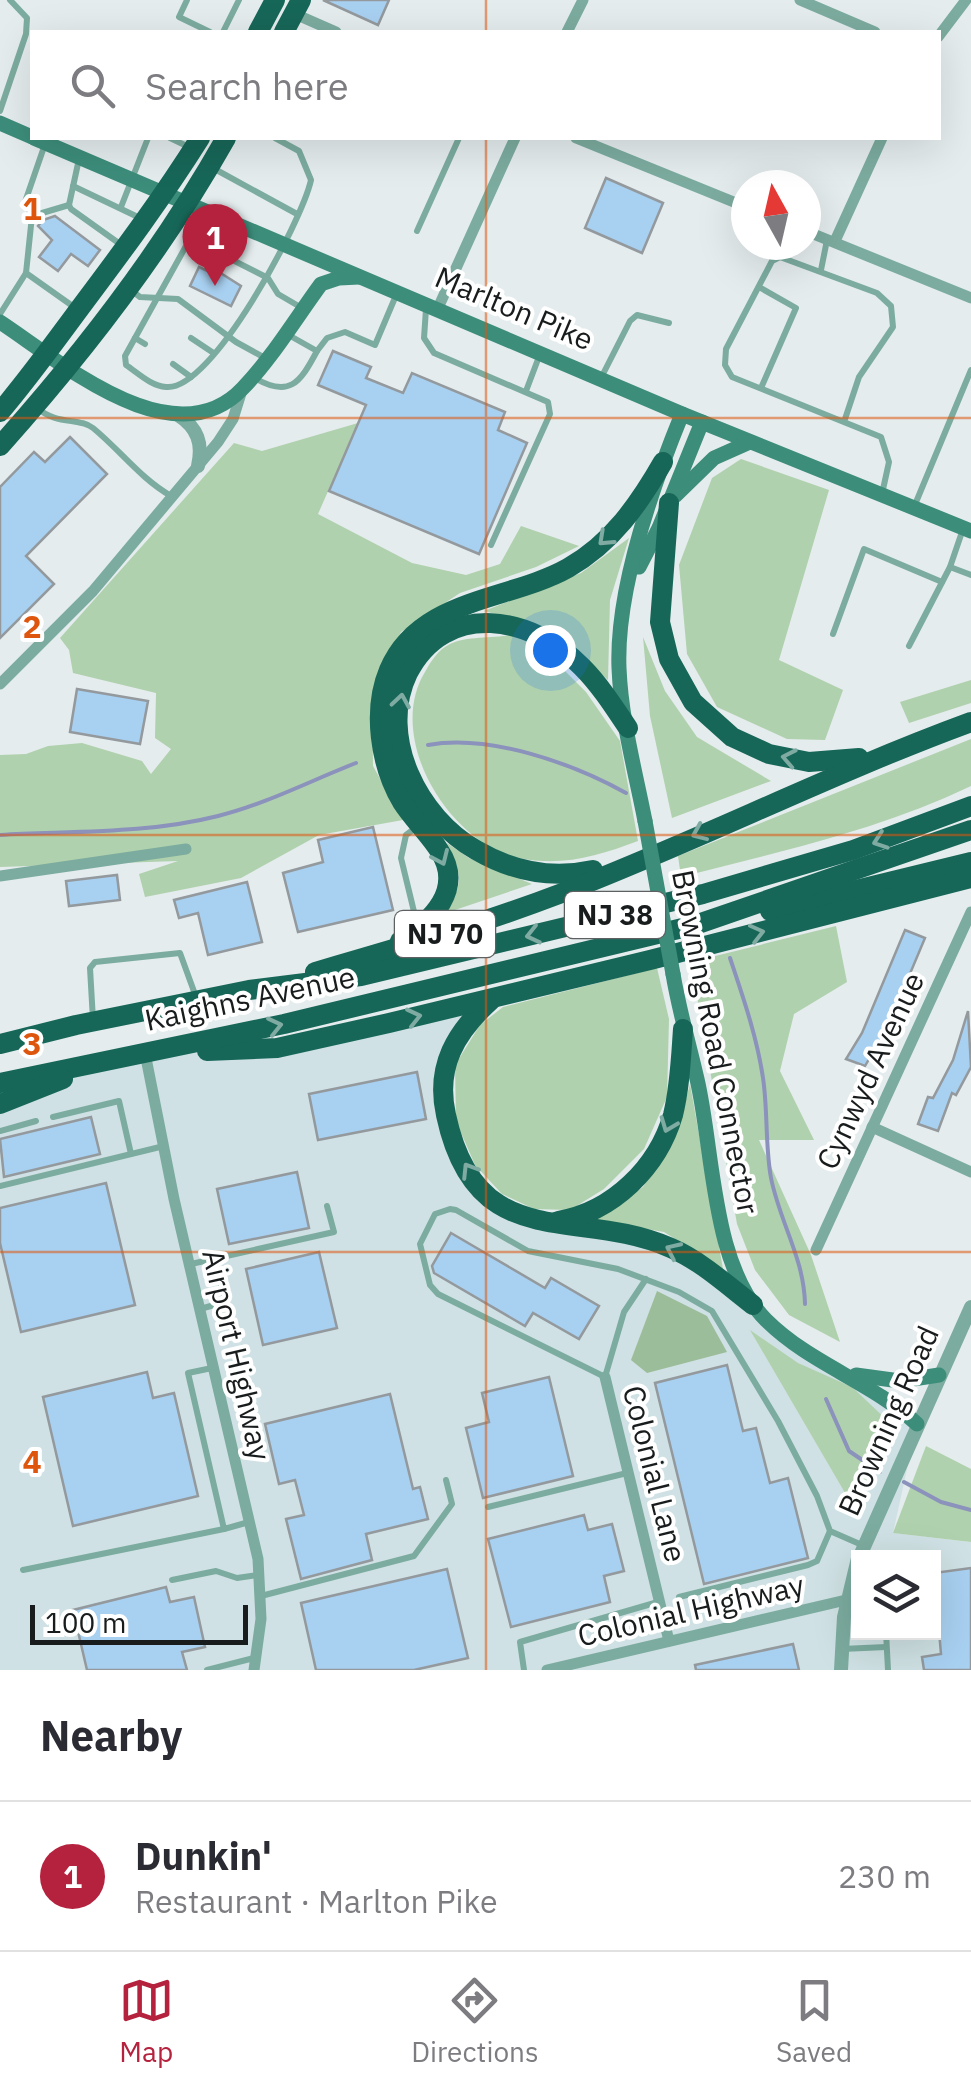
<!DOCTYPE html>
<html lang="en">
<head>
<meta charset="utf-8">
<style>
	:root { --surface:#fff; --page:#f2f2f3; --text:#2b2b33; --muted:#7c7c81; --line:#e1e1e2; --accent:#b4223e }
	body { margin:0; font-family:"IBM Plex Sans",sans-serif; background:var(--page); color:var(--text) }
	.controls { position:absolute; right:30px; bottom:30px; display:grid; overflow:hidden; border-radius:0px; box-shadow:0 10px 40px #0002 }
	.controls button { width:90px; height:90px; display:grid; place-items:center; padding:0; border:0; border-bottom:2px solid var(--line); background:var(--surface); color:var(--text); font:50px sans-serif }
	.compass { position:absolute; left:731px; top:170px; width:90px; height:90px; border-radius:50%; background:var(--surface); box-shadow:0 10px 40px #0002; rotate:352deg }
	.scale { position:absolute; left:30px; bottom:25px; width:218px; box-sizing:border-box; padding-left:10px; border:5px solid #191c1d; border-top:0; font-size:28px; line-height:35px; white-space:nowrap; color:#191c1d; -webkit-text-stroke:8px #fff; paint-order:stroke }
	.you { position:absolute; left:550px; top:650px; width:35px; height:35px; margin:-25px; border:8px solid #fff; border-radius:50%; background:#1a73e8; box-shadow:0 0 0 15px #1a73e833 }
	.badge { display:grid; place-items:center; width:65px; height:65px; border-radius:50%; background:var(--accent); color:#fff; font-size:32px; font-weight:700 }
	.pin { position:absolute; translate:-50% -82px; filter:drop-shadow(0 2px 5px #0008) }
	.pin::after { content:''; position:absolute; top:52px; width:35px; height:30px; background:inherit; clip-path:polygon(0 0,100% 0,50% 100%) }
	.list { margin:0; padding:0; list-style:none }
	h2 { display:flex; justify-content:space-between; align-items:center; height:130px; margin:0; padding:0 40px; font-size:42px }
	h2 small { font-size:32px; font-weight:400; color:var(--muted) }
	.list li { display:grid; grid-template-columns:65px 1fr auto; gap:30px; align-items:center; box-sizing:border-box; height:150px; padding:0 40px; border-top:2px solid var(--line) }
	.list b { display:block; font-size:38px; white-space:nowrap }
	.list p { margin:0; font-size:32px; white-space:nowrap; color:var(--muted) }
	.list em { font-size:32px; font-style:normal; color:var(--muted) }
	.icon { flex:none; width:55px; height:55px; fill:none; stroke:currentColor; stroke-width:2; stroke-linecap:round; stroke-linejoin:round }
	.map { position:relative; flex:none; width:971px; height:1670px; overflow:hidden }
	.search { position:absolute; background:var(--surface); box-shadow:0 10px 40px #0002; left:30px; right:30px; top:30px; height:110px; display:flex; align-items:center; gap:25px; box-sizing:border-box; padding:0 35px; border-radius:0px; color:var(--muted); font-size:38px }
	.sheet { height:280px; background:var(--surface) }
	nav { display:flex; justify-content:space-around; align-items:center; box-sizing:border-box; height:140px; border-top:2px solid var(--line); background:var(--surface); font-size:28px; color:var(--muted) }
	nav a { display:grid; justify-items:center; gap:5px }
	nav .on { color:var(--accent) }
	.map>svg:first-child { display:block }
	.built { fill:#cfe1e4; fill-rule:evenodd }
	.green { fill:#b0d1ad }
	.forest { fill:#9cbd99 }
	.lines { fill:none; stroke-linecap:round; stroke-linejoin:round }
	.stream { stroke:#8b92bc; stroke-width:4 }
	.building { fill:#a8d0f0; stroke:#93999d; stroke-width:2.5 }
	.service { stroke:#7cac9f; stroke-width:6 }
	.minor { stroke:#7cac9f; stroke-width:11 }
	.tertiary { stroke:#7cac9f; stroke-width:14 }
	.secondary { stroke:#3d8d7b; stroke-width:15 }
	.trunk { stroke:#176758; stroke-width:20 }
	.secondary-bridge { stroke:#3d8d7b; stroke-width:15 }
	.oneway { stroke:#7faba3 }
	.grid { fill:none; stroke:#de560d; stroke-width:2.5; stroke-opacity:0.55 }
	.labels { text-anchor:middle; stroke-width:8; stroke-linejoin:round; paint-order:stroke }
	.shield { fill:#fff; stroke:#5e6061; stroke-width:2.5 }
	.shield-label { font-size:28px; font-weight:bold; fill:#191c1d }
	.street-label { font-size:30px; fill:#191c1d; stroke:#fff }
	.grid-label { font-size:32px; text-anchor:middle; font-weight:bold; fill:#de560d; stroke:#fff; stroke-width:8; stroke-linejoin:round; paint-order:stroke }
</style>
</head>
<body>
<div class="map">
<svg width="971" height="1670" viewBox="0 0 971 1670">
	<rect width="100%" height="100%" fill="#e4ecee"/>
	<path class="built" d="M492,999L467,1023L445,1111L495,1202L658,1242L753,1305L917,1424L893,1533L971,1542V1670H0V1104L101,1063L145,1053L277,1048ZM858,1558H934V1632H858Z"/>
	<g class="green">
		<polygon points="358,423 318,514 412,563 466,575 500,564 521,526 579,546 536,567 460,593 401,632 372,693 373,766 403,820 319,835 241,878 145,897 139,874 178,861 0,867 0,755 26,754 48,746 82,743 142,761 151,774 171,749 155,738 156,693 73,673 69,650 60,638 234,443 262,451"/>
		<polygon points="741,459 829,490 779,660 843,690 825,740 787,739 717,707 687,654 679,565 712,478"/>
		<polygon points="629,538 610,600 608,680 552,629 484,611 581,573"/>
		<path d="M511,635L539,645L586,692L620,741L638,841C598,856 562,867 519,858C448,843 385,737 425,672C431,661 438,650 450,644C466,636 493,638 511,635Z"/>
		<polygon points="643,637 665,691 697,737 771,781 672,818 650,716"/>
		<polygon points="971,680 971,703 909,723 900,702"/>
		<path d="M971,739V786C879,830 779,852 681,877L678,856Z"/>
		<path d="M447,843L469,858L532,884L443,914C465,885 462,875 447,843Z"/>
		<polygon points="836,926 847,982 794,1014 780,1071 814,1140 759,1140 811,1255 840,1342 789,1315 755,1270 737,1224 691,962"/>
		<polygon points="657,968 669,1019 667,1097 644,1149 604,1189 570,1210 534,1209 502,1194 475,1165 456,1121 455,1065 480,1025 503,1007"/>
		<polygon points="690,1084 723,1269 664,1232 594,1220 643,1187 677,1132"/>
		<polygon points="750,1330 798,1363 852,1387 889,1422 888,1445 855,1510"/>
		<polygon points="926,1446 971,1469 971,1542 893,1533"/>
	</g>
	<polygon class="forest" points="657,1291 707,1316 727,1352 647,1373 631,1360"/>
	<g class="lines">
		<g class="stream">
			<path d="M428,745C490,734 572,763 626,793"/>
			<path d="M0,835C72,831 147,834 218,816C266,804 310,781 356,763"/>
			<path d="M730,958C743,997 757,1037 763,1078C768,1111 765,1145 771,1178C780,1223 804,1258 805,1304"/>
			<polyline points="826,1399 849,1451 880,1472"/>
			<polyline points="904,1482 941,1502 971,1510"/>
		</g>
	</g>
	<g class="building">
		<polygon points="323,0 389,0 378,25"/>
		<polygon points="606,178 663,203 642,253 585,228"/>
		<polygon points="55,216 100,250 88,266 71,254 58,271 39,257 52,240 38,226 43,220"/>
		<polygon points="199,267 218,276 219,272 241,286 231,306 190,286"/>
		<polygon points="333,351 371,367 366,378 403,393 412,373 505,412 498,430 527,443 479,554 329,491 366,405 318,385"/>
		<polygon points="70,437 107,474 26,556 54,584 0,638 0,487 34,452 45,462"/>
		<polygon points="77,689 148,701 140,744 70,732"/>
		<polygon points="373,827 393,910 298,932 283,873 323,862 318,840"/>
		<polygon points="117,875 120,900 69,906 66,881"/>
		<polygon points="247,882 262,942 208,955 198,913 179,918 174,900"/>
		<polygon points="905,930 925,938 888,1026 865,1066 846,1059 862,1033"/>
		<polygon points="968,1011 971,1067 956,1095 952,1093 938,1131 918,1124 928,1097 933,1098 953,1060"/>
		<polygon points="417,1072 426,1119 318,1140 309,1094"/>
		<polygon points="91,1117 100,1154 4,1177 0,1139"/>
		<polygon points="297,1172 309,1228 229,1244 217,1189"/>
		<polygon points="106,1183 135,1305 21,1332 0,1243 0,1208"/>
		<polygon points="451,1233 545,1288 551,1278 599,1306 579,1339 533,1313 525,1326 434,1273 432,1266"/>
		<polygon points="319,1252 337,1328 263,1345 246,1269"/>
		<polygon points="727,1365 743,1431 756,1428 770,1483 788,1478 808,1558 704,1584 655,1383"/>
		<polygon points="147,1372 153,1398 174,1393 198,1496 73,1526 43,1397"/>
		<polygon points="549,1377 573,1476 483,1498 466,1428 489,1422 482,1393"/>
		<polygon points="390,1394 413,1489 420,1487 428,1519 366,1534 372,1560 301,1579 286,1519 304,1515 295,1480 279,1484 265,1424"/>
		<polygon points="584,1515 588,1530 612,1524 624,1571 604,1576 610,1602 511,1627 488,1539"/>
		<polygon points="971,1568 971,1670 924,1670 922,1657 941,1654 934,1573"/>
		<polygon points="447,1569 468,1658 414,1670 316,1670 301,1603"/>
		<polygon points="166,1587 170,1602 194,1597 205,1647 182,1652 187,1670 87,1670 73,1610"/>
		<polygon points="793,1644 799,1670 696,1670 695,1665"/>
	</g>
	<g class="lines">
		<g class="service">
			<polyline points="187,0 179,17 210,32"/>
			<polyline points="223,32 239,0"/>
			<polyline points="0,111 26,34 27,18 10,0"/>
			<polyline points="170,138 191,148"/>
			<path d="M275,138L299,151L311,180C302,221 212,392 166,387C151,386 138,373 126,365L125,356L186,246L199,243L268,278L278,294L302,308"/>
			<polyline points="79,159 69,205 71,209 120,244"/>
			<polyline points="211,167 297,214"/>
			<polyline points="73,186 140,218"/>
			<polyline points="121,207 148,138"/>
			<polyline points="32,216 69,205"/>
			<polyline points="417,231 459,138"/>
			<polyline points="821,270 827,240"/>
			<polyline points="26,273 74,307"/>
			<polyline points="759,287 796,308 761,388"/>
			<polyline points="132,291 140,297 178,299 236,342 265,358"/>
			<polyline points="426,309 424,338 434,353 548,402 550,414 491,545"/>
			<polyline points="0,314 26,273 32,216 25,202 45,144"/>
			<polyline points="135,338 145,344"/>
			<polyline points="191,338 212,352"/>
			<polyline points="317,351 327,338 345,332 375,345 397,293"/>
			<polyline points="173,364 191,377"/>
			<path d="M253,377C289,399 300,383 317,351L285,333"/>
			<polyline points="601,378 630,321 637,315 669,323"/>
			<polyline points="526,391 540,354"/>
			<path d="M36,407C57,426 79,417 93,428C121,451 140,478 171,496"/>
			<polyline points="844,422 859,377 893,327 891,306 877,293 780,257 772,261 726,349 725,365 732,377 881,437 889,462 882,494"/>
			<polyline points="914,507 971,370"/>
			<polyline points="950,567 971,575"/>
			<polyline points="833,634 864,549 942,582"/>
			<polyline points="909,646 950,567 963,529"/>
			<polyline points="417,924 401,858 406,835 418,826"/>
			<polyline points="93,1020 90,968 95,962 180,953 196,997"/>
			<polyline points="53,1117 119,1101 131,1154"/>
			<polyline points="0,1131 36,1121"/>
			<polyline points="0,1186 164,1146"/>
			<polyline points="191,1264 334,1232 327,1206"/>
			<polyline points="646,1279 624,1312 605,1377 438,1294 430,1285 420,1244 435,1214 450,1209 456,1210 528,1251 618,1269 679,1292 712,1311 778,1421 817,1496 830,1531 862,1545"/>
			<polyline points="200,1309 225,1302 215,1259"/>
			<polyline points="212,1368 188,1373 224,1529 249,1522"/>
			<polyline points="488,1507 627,1473"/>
			<polyline points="23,1570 224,1529"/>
			<polyline points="172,1580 216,1571 237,1578 258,1575"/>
			<polyline points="261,1596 414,1556 452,1504 446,1480"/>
			<polyline points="679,1597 808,1565 817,1561 830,1531"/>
			<polyline points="886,1632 888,1670"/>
			<polyline points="842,1649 886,1647"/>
			<polyline points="207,1670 254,1658"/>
			<polyline points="524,1670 520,1642 658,1602"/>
		</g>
		<g class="minor">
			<polyline points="800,0 875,32"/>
			<polyline points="295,14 336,32"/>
			<polyline points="567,32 583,0"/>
			<polyline points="938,37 966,0"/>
			<polyline points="576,138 746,207"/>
			<polyline points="806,231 971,298"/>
			<polyline points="835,241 882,138"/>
			<polyline points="438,308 515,138"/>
			<polyline points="0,684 93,591 218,442 233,419 242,390"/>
			<polyline points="0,876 186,849"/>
			<polyline points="145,1053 174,1199 258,1559 261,1619 254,1670"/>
			<polyline points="872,1127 971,1172"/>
			<polyline points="816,1250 971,912"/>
			<polyline points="605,1377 669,1641"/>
			<polyline points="547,1670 846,1600"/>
		</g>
		<g class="tertiary">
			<path d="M178,415C198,428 203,444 198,466"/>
			<polyline points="859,1558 971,1307"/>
			<polyline points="841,1670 844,1617 858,1558"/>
		</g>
		<g class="secondary">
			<polyline points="0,123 32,137"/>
			<polyline points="34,138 682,414 971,531"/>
			<path d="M0,322C61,362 175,461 243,388C272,358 296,318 321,284L339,278L359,277"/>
			<polyline points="675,496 714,458 750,442"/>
			<polyline points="639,567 659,528 702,422"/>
			<path d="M645,821C635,770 621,719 619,668C616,591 653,485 682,414"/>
			<path d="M673,974C679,1010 689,1044 697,1079C714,1151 711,1265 766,1320C810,1364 872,1382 917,1424"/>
			<polyline points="856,1375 900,1381 939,1375"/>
		</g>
		<g class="trunk">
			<polyline points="258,32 275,0"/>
			<polyline points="284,32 301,0"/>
			<path d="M0,412C29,378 54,343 80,308C122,252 163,197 200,138"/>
			<path d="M0,446C85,351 164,248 226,138"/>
			<polyline points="669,503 660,622 669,659 693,702 732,737 769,754 809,762 859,758"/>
			<path d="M593,870C552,879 512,871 476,850C419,818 377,737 408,673C446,599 533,616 582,667C600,685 614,707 628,728"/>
			<polyline points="770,911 971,862"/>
			<path d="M400,941C432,921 465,889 439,850C428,833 413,819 402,802C380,765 372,710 389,670C419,598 509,601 568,568C612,543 639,504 663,462"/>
			<path d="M315,972C398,948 481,924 562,893C700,840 832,773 971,722"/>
			<path d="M491,1000C456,1032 435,1066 446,1115C476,1257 577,1206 671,1248C701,1261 727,1285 753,1305"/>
			<polyline points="0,1044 76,1025 249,990 361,976 703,894 853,850 971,806"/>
			<polyline points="207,1051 277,1048 389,1023 650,960 971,878"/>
			<polyline points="0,1083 284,1024 695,925 971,830"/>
			<polyline points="0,1104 63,1079"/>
			<path d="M558,1221C613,1212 658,1167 673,1115C680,1087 681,1057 683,1029"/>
		</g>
		<polyline class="secondary-bridge" points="645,821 673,974"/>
	</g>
	<defs><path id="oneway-chevron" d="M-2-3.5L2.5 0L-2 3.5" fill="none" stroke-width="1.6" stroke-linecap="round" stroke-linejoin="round" transform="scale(2.5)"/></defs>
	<g class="oneway">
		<use href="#oneway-chevron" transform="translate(605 539) rotate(137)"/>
		<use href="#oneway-chevron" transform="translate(401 701) rotate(-81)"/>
		<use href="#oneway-chevron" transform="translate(789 758) rotate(-169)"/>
		<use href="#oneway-chevron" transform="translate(699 833) rotate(157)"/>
		<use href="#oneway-chevron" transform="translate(880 841) rotate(161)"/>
		<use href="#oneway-chevron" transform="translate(441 858) rotate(66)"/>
		<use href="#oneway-chevron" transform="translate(757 933) rotate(-14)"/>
		<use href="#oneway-chevron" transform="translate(533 935) rotate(167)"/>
		<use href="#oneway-chevron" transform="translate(414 1017) rotate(-13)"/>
		<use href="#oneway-chevron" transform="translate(275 1026) rotate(-13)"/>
		<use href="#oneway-chevron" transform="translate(668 1125) rotate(111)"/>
		<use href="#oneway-chevron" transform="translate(469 1170) rotate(-122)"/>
		<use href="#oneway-chevron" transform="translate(673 1250) rotate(-155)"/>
	</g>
	<path class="grid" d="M486,0V32M486,138V1670M0,418H971M0,835H971M0,1252H971"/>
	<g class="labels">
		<g class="shield">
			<rect x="565" y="892" width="100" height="46" rx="8"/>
			<rect x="395" y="911" width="100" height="46" rx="8"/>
		</g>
		<g class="shield-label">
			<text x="615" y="925">NJ 38</text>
			<text x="445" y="944">NJ 70</text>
		</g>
		<g class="street-label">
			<text transform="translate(514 309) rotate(23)" y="10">Marlton Pike</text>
			<text transform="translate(250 999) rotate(-12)" y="10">Kaighns Avenue</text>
			<text transform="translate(715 1042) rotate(79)" y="10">Browning Road Connector</text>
			<text transform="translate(871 1071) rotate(-65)" y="10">Cynwyd Avenue</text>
			<text transform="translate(236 1355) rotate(77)" y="10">Airport Highway</text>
			<text transform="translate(889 1421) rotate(-66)" y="10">Browning Road</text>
			<text transform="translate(654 1474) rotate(76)" y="10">Colonial Lane</text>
			<text transform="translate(691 1611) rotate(-13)" y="10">Colonial Highway</text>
		</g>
	</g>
	<g class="grid-label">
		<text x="32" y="220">1</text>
		<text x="32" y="638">2</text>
		<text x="32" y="1055">3</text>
		<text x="32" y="1473">4</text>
	</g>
</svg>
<div class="controls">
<button><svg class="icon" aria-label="layers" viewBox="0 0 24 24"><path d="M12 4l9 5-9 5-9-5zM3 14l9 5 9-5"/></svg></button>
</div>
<svg class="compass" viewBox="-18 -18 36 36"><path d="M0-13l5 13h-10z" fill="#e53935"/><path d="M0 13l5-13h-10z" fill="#7c7c81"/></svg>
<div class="scale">100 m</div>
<div class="you"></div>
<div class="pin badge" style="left:215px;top:286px">1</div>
<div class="search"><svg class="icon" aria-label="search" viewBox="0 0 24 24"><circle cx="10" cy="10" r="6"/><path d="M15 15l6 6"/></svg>Search here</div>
</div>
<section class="sheet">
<h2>Nearby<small></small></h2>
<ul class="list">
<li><span class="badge">1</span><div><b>Dunkin'</b><p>Restaurant · Marlton Pike</p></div><em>230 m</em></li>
</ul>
</section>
<nav>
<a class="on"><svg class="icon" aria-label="map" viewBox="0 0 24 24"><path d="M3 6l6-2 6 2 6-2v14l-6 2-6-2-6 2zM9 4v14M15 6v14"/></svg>Map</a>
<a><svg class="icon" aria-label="directions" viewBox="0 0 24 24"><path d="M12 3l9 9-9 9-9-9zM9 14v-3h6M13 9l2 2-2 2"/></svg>Directions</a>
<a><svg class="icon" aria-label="saved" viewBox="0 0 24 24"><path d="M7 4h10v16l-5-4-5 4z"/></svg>Saved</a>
</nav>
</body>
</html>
